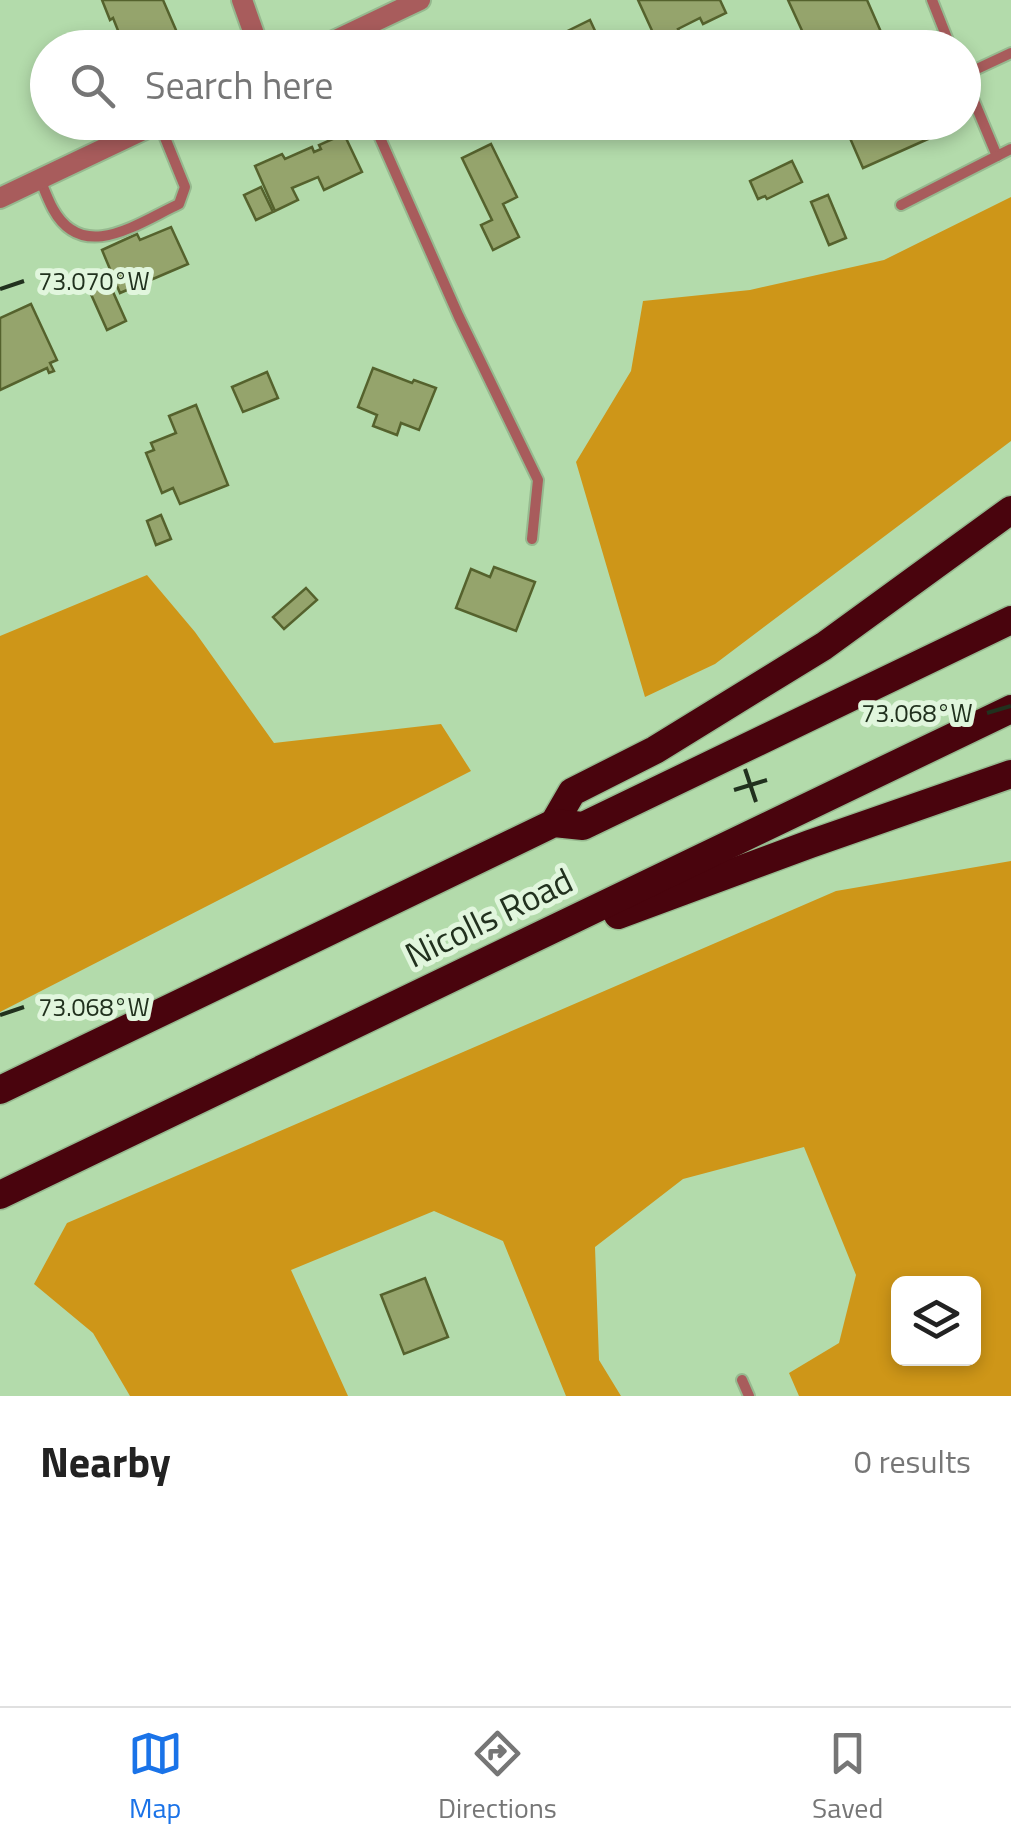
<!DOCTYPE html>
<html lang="en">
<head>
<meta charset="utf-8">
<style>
	:root { --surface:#fff; --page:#f2f2f2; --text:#222; --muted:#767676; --line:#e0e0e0; --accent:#1a73e8 }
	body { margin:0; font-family:"Titillium Web",sans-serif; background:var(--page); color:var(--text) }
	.controls { position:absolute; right:30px; bottom:30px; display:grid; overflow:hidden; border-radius:15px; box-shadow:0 5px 15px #0003 }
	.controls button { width:90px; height:90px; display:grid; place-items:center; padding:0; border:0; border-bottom:2px solid var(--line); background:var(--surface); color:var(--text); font:50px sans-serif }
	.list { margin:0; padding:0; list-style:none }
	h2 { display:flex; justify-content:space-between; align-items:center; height:130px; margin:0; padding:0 40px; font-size:42px }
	h2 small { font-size:32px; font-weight:400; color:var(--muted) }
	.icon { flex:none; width:55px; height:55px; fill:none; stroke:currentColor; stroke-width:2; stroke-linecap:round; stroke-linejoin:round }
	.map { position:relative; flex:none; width:1011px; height:1396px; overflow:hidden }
	.search { position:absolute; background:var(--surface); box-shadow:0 5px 15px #0003; left:30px; right:30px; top:30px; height:110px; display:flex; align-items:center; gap:25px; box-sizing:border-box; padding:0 35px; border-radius:55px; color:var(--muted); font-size:38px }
	.sheet { height:310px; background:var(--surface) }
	nav { display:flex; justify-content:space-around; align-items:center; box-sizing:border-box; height:140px; border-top:2px solid var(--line); background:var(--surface); font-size:28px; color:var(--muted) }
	nav a { display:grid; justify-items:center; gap:5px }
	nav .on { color:var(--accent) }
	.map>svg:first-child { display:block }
	.green { fill:#ce9618; fill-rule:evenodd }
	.building { fill:#95a46c; stroke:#55622d; stroke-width:2.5 }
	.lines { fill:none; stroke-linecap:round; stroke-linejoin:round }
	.service-casing { stroke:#96b98f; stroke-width:14 }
	.minor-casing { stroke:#96b98f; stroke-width:24 }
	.trunk-casing { stroke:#96b98f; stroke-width:31 }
	.service { stroke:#a85c5c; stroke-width:10 }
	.minor { stroke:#a85c5c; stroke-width:20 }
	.trunk { stroke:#49040d; stroke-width:28 }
	.ticks { fill:none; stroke:#21311e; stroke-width:4 }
	.labels { text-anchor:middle; stroke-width:10; stroke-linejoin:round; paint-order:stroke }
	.street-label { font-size:35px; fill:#21311e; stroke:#e1f6dd }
	.ticks-label { font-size:25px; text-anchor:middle; fill:#21311e; stroke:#e1f6dd; stroke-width:10; stroke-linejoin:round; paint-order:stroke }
</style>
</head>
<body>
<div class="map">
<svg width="1011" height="1396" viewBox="0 0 1011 1396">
	<rect width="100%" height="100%" fill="#b3dbab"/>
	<g class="green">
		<polygon points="1011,197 1011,441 715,664 645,697 576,462 631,371 643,301 750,290 884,260"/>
		<polygon points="147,575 195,632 274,743 441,724 471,771 0,1012 0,636"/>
		<path d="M1011,861V1396H799L789,1373L839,1343L856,1275L804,1147L683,1179L595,1247L599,1360L621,1396H566L503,1241L434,1211L291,1270L348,1396H130L93,1333L34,1284L67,1223L836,891ZM898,1284H974V1358H898Z"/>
	</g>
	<g class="building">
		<polygon points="102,0 163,0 182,44 174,48 125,48 113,18 110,20"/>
		<polygon points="638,0 720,0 726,13 703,24 700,18 678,29 685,43 675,48 660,48"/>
		<polygon points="788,0 867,0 888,48 810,48"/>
		<polygon points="590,20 603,48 533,48"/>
		<polygon points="843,122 921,122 928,139 863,168"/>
		<polygon points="344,134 362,172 324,190 318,177 292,188 298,200 275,211 255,166 282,154 285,159 312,147 314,152 321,149 319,145"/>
		<polygon points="491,144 517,197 503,204 519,237 493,250 481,225 492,220 462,158"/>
		<polygon points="792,161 802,182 767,199 765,196 758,199 750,181"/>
		<polygon points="261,187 273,212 256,220 244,195"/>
		<polygon points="828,195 846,238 829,245 811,202"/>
		<polygon points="171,227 188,264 120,293 102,250 137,234 140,240"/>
		<polygon points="105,274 126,321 107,330 86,283"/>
		<polygon points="31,304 57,360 50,363 54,371 49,373 47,368 0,390 0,318"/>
		<polygon points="373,368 412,383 414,380 436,388 419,430 401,423 397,435 373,426 377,415 358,407"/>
		<polygon points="267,372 278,398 243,412 232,387"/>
		<polygon points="196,405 228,485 180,504 173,488 162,493 146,453 154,450 151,443 176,433 169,416"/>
		<polygon points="161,515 171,539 156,545 147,521"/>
		<polygon points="494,567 535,582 516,631 456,608 471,569 490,577"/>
		<polygon points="306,588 317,600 284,629 273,617"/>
		<polygon points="425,1278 448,1337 404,1354 381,1295"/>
	</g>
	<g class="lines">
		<g class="service-casing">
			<g id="service">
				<polyline points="932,0 951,48"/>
				<polyline points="964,75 1011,53"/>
				<polyline points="964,77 997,156 1011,149"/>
				<polyline points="373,122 459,317 538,480 532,539"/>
				<path d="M40,179C44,189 48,200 53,209C83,264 138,223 179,204L185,187L159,123"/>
				<polyline points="901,205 997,156"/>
				<polyline points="742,1380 749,1396"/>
			</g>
		</g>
		<g class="minor-casing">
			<g id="minor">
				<polyline points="242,0 259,48"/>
				<polyline points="319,48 420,0"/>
				<polyline points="0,198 160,122"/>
			</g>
		</g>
		<g class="trunk-casing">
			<g id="trunk">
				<polyline points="554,823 572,792 655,750 824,646 1011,510"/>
				<polyline points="618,915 810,844 1011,774"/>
				<polyline points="0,1090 554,823 583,826 1011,620"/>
				<polyline points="0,1195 1011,709"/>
			</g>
		</g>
		<use href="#service" class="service"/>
		<use href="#minor" class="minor"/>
		<use href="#trunk" class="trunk"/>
	</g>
	<path class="ticks" d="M0,289L24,281M987,713L1011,706M745,769L756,802M734,790L767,780M0,1015L24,1007"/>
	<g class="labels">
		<g class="street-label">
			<text transform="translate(489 918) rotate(-26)" y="12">Nicolls Road</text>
		</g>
	</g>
	<g class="ticks-label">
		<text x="94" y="290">73.070°W</text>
		<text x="917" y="722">73.068°W</text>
		<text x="94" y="1016">73.068°W</text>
	</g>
</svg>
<div class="controls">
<button><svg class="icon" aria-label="layers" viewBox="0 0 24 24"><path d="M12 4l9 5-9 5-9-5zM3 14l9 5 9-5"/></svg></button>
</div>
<div class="search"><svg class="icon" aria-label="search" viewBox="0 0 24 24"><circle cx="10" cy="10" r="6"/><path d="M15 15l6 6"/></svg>Search here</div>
</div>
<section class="sheet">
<h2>Nearby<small>0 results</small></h2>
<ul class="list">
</ul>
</section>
<nav>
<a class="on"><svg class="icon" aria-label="map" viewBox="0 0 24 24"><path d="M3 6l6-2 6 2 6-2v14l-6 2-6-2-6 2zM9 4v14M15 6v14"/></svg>Map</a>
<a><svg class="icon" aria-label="directions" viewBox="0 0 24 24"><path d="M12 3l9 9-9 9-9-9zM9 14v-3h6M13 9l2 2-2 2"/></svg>Directions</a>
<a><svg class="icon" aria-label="saved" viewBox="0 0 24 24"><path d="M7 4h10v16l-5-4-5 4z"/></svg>Saved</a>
</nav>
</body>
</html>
